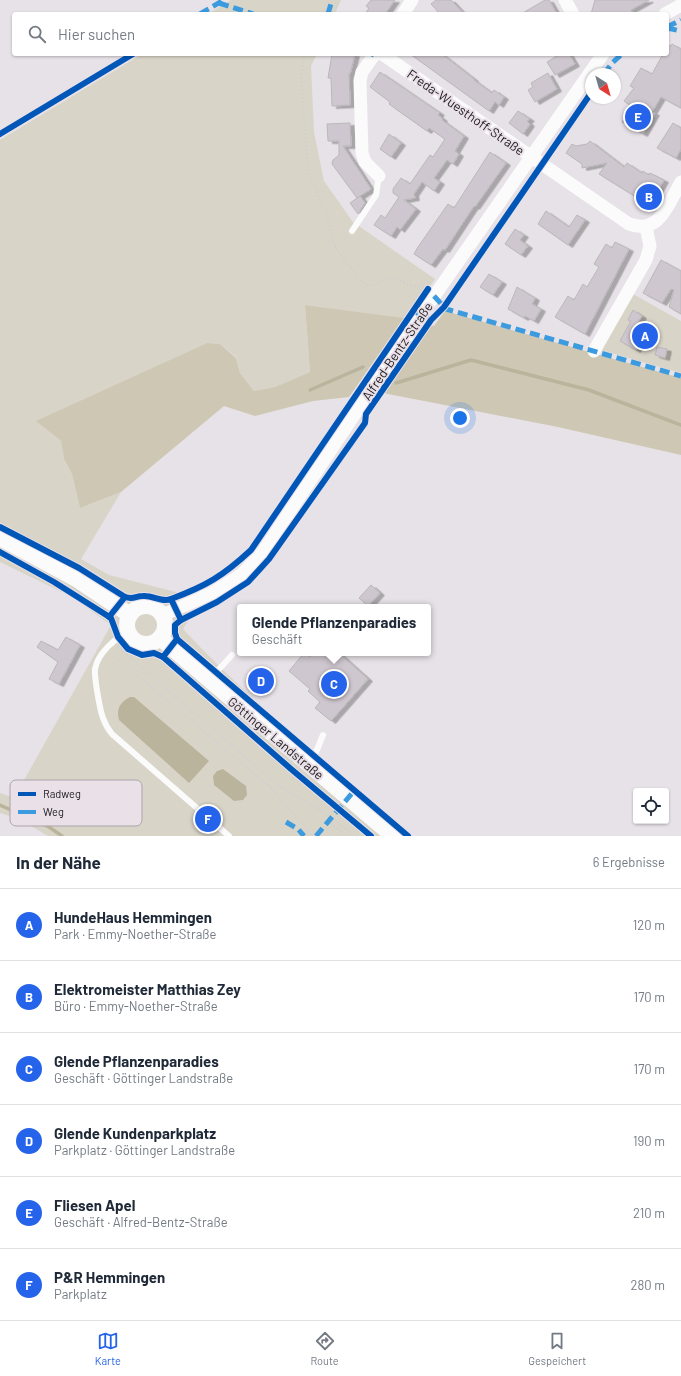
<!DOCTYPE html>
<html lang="de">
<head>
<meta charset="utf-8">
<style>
	:root { --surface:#fff; --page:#f2f2f3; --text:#1f2937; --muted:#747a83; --line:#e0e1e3; --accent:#2563eb }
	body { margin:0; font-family:Barlow,sans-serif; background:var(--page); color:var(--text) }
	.controls { position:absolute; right:12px; bottom:12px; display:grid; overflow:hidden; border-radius:4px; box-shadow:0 1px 3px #0004 }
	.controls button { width:36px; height:36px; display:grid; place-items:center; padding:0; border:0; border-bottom:1px solid var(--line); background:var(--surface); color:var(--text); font:20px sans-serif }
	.compass { position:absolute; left:585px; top:68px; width:36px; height:36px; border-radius:50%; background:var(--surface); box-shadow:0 1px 3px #0004; rotate:143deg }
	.you { position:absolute; left:460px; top:418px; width:14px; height:14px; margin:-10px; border:3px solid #fff; border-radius:50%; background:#1a73e8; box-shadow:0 0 0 6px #1a73e833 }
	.badge { display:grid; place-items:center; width:26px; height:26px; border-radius:50%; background:var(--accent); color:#fff; font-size:13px; font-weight:700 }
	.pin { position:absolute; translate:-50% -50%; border:2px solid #fff; box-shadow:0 1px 4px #0006 }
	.popup { position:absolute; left:237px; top:604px; width:194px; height:52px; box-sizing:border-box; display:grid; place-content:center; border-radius:4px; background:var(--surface); filter:drop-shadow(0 1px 3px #0005); font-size:13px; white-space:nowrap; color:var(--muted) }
	.popup b { font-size:15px; color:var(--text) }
	.popup::after { content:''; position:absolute; left:50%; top:100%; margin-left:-8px; border:8px solid transparent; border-top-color:var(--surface) }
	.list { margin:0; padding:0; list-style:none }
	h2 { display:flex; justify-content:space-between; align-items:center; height:52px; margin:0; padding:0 16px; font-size:17px }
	h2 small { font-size:13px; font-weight:400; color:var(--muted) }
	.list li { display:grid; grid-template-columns:26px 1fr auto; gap:12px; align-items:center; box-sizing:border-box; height:72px; padding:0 16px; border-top:1px solid var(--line) }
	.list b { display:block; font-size:15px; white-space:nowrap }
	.list p { margin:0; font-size:13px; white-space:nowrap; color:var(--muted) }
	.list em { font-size:13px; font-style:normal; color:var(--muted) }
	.icon { flex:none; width:22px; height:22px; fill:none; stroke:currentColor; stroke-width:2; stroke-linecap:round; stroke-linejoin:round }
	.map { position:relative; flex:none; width:681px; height:836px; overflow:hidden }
	.search { position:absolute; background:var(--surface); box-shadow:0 1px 3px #0004; left:12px; right:12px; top:12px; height:44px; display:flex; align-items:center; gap:10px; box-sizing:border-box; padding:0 14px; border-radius:4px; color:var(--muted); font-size:15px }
	.sheet { height:484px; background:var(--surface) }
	nav { display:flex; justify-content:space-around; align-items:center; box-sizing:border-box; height:56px; border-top:1px solid var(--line); background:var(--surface); font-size:11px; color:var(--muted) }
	nav a { display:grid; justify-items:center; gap:2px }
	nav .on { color:var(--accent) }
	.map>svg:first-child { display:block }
	.green { fill:#d9d4c8 }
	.forest { fill:#cdc7b4 }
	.water { fill:#bbb49c }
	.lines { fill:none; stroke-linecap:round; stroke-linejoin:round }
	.stream { stroke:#bbb49c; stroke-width:3.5 }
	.building { fill:#cfc7cf; stroke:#bab7ba; filter:url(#shadow) }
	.path { stroke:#cecece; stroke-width:2; stroke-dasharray:1 3; stroke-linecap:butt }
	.service { stroke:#fbfbfb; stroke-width:6 }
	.minor { stroke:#fbfbfb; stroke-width:13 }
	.tertiary { stroke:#fbfbfb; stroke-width:16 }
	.tram { stroke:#d2d0d2; stroke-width:1 }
	.quiet { stroke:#3c9bdf; stroke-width:5; stroke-dasharray:10 5; stroke-linecap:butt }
	.cycleway-casing { stroke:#e9e0e8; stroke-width:8 }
	.cycleway { stroke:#0057b8; stroke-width:6 }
	.labels { text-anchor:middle; stroke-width:4; stroke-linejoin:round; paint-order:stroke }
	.street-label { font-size:13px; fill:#1c191c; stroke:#e9e0e8 }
	.key { fill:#e9e0e8; stroke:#aca4ab; stroke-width:1 }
	.key-label { font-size:11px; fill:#1c191c }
</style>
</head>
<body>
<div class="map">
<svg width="681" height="836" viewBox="0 0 681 836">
	<defs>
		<filter id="shadow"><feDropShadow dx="4.5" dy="2.5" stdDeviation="0" flood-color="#0004"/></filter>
	</defs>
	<rect width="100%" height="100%" fill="#e7e2e7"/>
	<g class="green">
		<polygon points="231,0 341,0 335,14 208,14"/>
		<path d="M142,54H317L311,66L314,132L324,181L353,222L435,279L408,319L305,305L310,372L275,387L254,391L240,373L236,357L220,344L207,343L37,421L61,441L64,459L72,474L80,508L121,492L81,559L109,575L176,592L190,618L183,629C253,704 334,770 412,836H48L19,819L0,813V793L14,798L111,625L70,596L0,562V140Z"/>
		<polygon points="633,294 681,321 681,373 601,350"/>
	</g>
	<g class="forest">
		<polygon points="305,305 404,318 349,397 313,401 255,416 224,406 121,492 80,508 72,474 64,459 61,441 36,421 207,343 220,344 236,358 240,373 254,391 275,387 310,372"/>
		<polygon points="445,311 681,378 681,455 558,427 383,393 429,325 434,326"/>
	</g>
	<g class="water">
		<path d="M130,697H134L209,761L189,783L119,720C116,709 120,702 130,697Z"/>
		<polygon points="223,769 246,786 247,795 243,800 234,801 214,785 213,776 217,771"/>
	</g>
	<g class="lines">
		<g class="stream">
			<polyline points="396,383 471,360 589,390 681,425"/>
			<polyline points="310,390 363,367"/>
			<polyline points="0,805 49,827 62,836"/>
		</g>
	</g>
	<g class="building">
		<polygon points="371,0 395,0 385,14 365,14 369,8 366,6"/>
		<polygon points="436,0 451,0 464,14 440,14 431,4"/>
		<polygon points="545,0 549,0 557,14 521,14"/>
		<polygon points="595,0 649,0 631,10 633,14 591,14"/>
		<polygon points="667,44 671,46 672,44 681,49 681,108 661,97 652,112 655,113 643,134 622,122 631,106 624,101 634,88 630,86 641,68 652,74 663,54 667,54"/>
		<polygon points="332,54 355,54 350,74 349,73 350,105 332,106 331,78 328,78"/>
		<polygon points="410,54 442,54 474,79 474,80 492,93 494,90 504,97 499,105 495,102 489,111"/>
		<polygon points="560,54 569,54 575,64 555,75 547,62"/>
		<polygon points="380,72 440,113 438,115 443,119 442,120 464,136 455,151 459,154 453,164 447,160 434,178 440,182 434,191 422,182 414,194 415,198 404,200 416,209 400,230 397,227 391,236 374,225 381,215 385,218 399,197 393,193 393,189 401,178 410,184 430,155 433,157 445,139 429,128 427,131 400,112 389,104 390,102 370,87"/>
		<polygon points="548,73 557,89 535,102 528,90 533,87 531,83"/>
		<polygon points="518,111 530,119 527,121 530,124 523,134 509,123"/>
		<polygon points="350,123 351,146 343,146 371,189 357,198 332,164 333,160 339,155 339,141 328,141 327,124"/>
		<polygon points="673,123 681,128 681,149 676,158 657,148"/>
		<polygon points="389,134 401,143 391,157 380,149"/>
		<polygon points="590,141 624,167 627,163 642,173 643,171 649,175 650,173 664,180 649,207 635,199 636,197 599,174 607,163 582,168 582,164 566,153 572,144 576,146 587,144"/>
		<polygon points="490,152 506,163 475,207 474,206 445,250 443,249 431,265 414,254 418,247 448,204 454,208"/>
		<polygon points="360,196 365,203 358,214 350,203"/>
		<polygon points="546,211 569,227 577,215 585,220 568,245 538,224"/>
		<polygon points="515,229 524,235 520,240 528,246 521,255 505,244"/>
		<polygon points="615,242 629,249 585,334 555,317 568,296 574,300 583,284 587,287 599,267 594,264 606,244 612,248"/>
		<polygon points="661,260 681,271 681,314 669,307 674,290 671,289 662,303 643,293"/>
		<polygon points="489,274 502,282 493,295 480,287"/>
		<polygon points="517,287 535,298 532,304 541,309 534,321 525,316 524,318 508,309"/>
		<polygon points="633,310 642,316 637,324 647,330 636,350 620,341 631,321 628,320"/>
		<polygon points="657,347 667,349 665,358 655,355"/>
		<polygon points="371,585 380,593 368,606 359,598"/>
		<polygon points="66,637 80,645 59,684 49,679 58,662 37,647 41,641 58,650"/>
		<polygon points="304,653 310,657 313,653 339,653 368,679 331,721 315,708 320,702 308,691 310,689 289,671"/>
	</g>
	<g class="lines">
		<g class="path">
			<polyline points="305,54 301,76 308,172 327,216 335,247 360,280 366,285 372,286 387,279 394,278 409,285 425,288"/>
			<polyline points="335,247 347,236"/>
			<polyline points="328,821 346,836"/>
			<polyline points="317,834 319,836"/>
		</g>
		<g class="service">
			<polyline points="352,231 376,195 379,176"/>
			<path d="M129,632C115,638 98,653 95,669C94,676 100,711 103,718C105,724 108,729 112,734L229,836"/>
			<polyline points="210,679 232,655"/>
			<polyline points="308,764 314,757 323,735"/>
		</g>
		<g class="minor">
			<polyline points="565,0 573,14"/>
			<polyline points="403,14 412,0"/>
			<polyline points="665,14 681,5"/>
			<polyline points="375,54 362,72 360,81 362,153 365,162 379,176"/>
			<path d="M382,54L629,224C660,235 668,204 681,182"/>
			<polyline points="594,351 646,260 650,246 646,227"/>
			<polyline points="163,615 212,593 242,574 262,553 421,315 603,54"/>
		</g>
		<g class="tertiary">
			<polyline points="0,538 78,580 130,615"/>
			<circle cx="146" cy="625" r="19"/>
			<polyline points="160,638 393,836"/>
		</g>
		<g class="tram">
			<polyline points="118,647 278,785 331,817 355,836"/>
			<polyline points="112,654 271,788"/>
			<polyline points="268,785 313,836"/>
		</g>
		<g class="quiet">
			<polyline points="219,3 253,14"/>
			<polyline points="200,14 222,1"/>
			<polyline points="328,14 332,0"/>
			<polyline points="667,27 681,20"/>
			<polyline points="667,28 681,31"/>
			<polyline points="372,54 374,55"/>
			<polyline points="604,74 612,63 622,54"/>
			<polyline points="434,296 446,309 681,376"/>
			<polyline points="413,311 431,320"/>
			<polyline points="286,822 298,829 304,836"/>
			<polyline points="316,836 354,791"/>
		</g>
		<g class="cycleway-casing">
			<g id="cycleway">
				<polyline points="0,134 133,54"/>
				<polyline points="0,527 79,568 125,597"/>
				<polyline points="0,552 54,582 111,618 118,637 128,649 142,655 154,653 163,657 177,639"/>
				<path d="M171,599C206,586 223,576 251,550L428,289"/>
				<path d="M109,617L125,597C134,600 135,596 143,596C153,595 162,603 171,599L181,620L175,625V633L177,639L408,836"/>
				<polyline points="181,620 217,602 248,582 269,559 365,423 366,414 431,320 444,307 591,93"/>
				<polyline points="163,657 291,769 371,836"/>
			</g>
		</g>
		<use href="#cycleway" class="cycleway"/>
	</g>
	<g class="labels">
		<g class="street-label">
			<text transform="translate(466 112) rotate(35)" y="5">Freda-Wuesthoff-Straße</text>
			<text transform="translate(397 351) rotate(-56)" y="5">Alfred-Bentz-Straße</text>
			<text transform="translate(276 738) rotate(40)" y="5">Göttinger Landstraße</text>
		</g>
	</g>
	<rect x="10" y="780" width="132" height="46" rx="6" class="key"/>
	<rect x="18" y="792" width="18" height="4" fill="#0057b8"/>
	<rect x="18" y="810" width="18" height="4" fill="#3c9bdf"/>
	<g class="key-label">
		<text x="43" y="798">Radweg</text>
		<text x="43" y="816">Weg</text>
	</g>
</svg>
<div class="controls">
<button><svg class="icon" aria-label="locate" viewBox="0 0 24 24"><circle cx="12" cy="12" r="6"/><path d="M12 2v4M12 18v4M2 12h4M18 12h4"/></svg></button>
</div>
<svg class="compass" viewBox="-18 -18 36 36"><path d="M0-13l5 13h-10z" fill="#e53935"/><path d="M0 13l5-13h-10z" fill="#747a83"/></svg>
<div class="you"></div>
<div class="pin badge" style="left:645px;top:336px">A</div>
<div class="pin badge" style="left:649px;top:197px">B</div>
<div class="pin badge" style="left:334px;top:684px">C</div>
<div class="popup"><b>Glende Pflanzenparadies</b>Geschäft</div>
<div class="pin badge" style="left:261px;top:681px">D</div>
<div class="pin badge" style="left:638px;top:117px">E</div>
<div class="pin badge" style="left:208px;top:819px">F</div>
<div class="search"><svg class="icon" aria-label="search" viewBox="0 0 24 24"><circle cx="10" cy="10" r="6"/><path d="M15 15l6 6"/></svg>Hier suchen</div>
</div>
<section class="sheet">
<h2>In der Nähe<small>6 Ergebnisse</small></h2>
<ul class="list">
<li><span class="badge">A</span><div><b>HundeHaus Hemmingen</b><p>Park · Emmy-Noether-Straße</p></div><em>120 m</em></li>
<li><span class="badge">B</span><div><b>Elektromeister Matthias Zey</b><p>Büro · Emmy-Noether-Straße</p></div><em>170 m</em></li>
<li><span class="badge">C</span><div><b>Glende Pflanzenparadies</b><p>Geschäft · Göttinger Landstraße</p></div><em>170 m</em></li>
<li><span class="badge">D</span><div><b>Glende Kundenparkplatz</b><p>Parkplatz · Göttinger Landstraße</p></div><em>190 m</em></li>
<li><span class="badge">E</span><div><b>Fliesen Apel</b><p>Geschäft · Alfred-Bentz-Straße</p></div><em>210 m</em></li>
<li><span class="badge">F</span><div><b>P&amp;R Hemmingen</b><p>Parkplatz</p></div><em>280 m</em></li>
</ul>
</section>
<nav>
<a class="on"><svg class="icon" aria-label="map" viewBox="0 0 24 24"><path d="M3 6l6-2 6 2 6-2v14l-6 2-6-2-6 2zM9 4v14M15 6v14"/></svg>Karte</a>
<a><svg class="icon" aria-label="directions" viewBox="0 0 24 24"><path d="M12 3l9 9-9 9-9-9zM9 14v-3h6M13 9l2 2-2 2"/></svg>Route</a>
<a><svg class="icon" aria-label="saved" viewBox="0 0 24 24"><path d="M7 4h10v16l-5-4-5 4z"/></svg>Gespeichert</a>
</nav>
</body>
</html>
